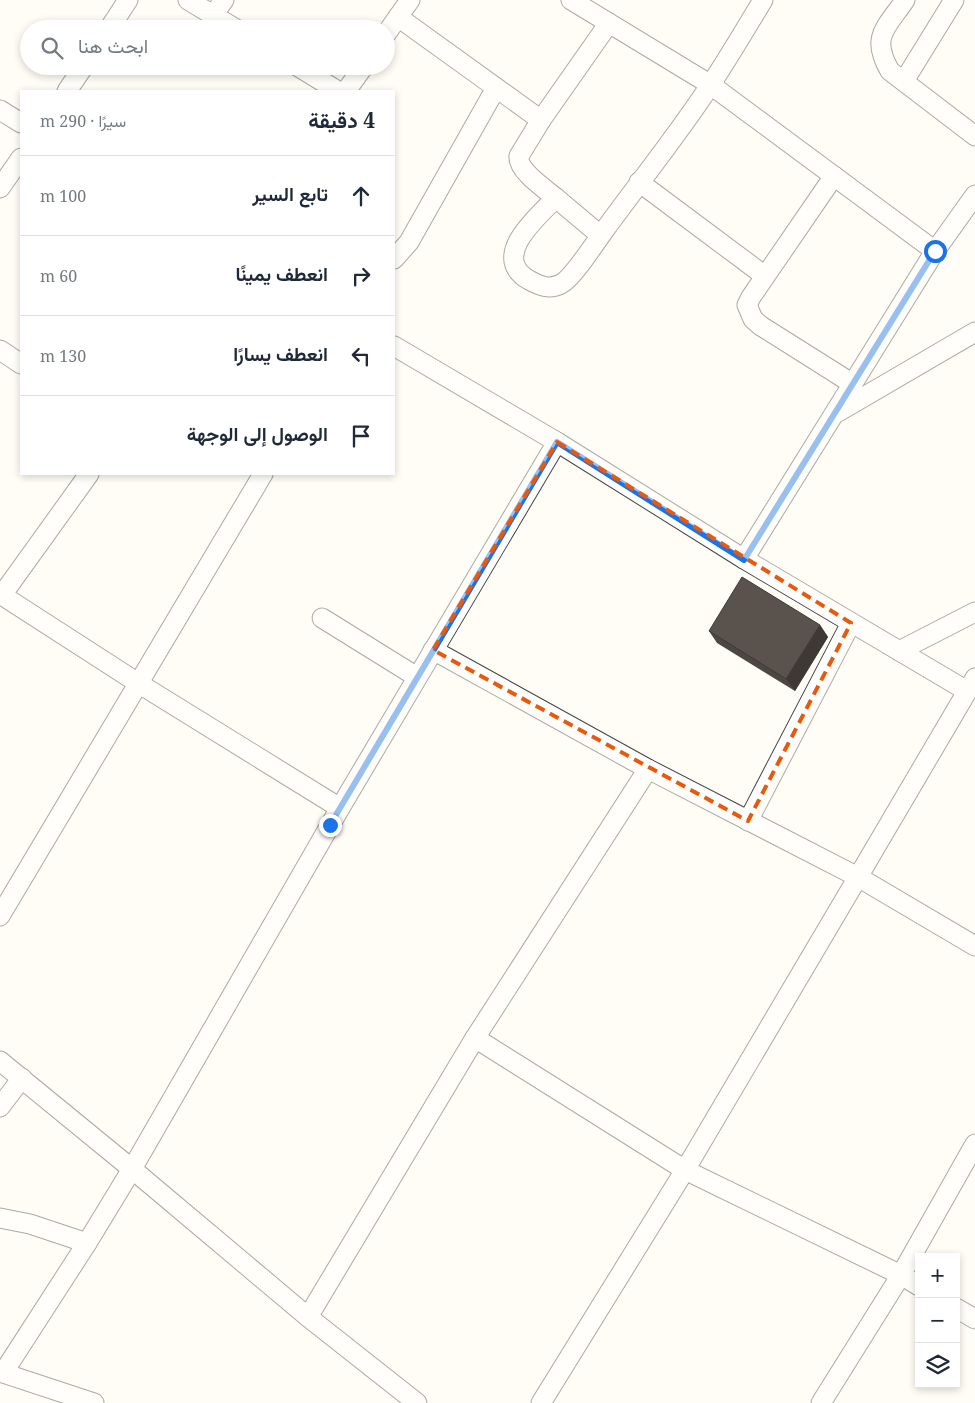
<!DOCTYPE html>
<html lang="ar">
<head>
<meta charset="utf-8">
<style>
	:root { --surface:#fff; --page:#f2f2f3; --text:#1f2937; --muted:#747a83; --line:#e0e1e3 }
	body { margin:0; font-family:"Noto Serif",Vazirmatn,serif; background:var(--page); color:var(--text); direction:rtl }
	.controls { position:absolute; right:15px; bottom:15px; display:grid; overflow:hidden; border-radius:0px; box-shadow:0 2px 8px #0003 }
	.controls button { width:45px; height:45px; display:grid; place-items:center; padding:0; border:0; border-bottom:1px solid var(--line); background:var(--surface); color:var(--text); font:25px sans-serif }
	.stop { position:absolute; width:15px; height:15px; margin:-11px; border:4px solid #1a73e8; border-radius:50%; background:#fff }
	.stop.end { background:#1a73e8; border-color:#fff; box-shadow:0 1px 5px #0008 }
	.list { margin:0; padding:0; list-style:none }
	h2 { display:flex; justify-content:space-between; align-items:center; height:65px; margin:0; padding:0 20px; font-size:21px }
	h2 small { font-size:16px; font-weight:400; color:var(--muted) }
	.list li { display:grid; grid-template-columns:32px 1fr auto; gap:15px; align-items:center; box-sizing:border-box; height:80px; padding:0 20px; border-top:1px solid var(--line) }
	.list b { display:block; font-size:19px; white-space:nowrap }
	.list em { font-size:16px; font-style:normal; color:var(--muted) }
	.icon { flex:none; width:28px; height:28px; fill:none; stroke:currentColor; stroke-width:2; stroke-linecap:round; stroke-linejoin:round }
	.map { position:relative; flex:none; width:975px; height:1403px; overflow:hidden; direction:ltr }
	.search { position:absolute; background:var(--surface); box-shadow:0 2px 8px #0003; left:20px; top:20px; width:375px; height:55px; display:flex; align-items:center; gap:12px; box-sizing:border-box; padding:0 18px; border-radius:28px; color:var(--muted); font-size:19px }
	.panel { position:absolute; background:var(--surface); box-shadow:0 2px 8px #0003; left:20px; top:90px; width:375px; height:385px; border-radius:0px; direction:rtl }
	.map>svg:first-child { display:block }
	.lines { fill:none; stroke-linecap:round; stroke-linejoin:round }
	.street-casing { stroke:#444; stroke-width:21 }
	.street { stroke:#fff; stroke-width:19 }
	.wall { fill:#4d4742 }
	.shaded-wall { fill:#3f3936 }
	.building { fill:#5a524d; stroke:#3f3936 }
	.route { stroke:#1a73e8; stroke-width:6 }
	.marked { fill:none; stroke:#e8590c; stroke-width:4; stroke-dasharray:10 6; stroke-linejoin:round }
</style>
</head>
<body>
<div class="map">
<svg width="975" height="1403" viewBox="0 0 975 1403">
	<rect width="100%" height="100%" fill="#fffdf5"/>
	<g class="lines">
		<g class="street-casing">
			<g id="street">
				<polyline points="188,0 236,29"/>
				<polyline points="571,0 711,85 935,251 975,195"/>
				<path d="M905,0C886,28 870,37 890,71L975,136"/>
				<polyline points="213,15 224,0"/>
				<polyline points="398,17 541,120"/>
				<polyline points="109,29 128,0"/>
				<polyline points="386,34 410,0"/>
				<polyline points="297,66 338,91"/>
				<polyline points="904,81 954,0"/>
				<polyline points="67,91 84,66"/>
				<polyline points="346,91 364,66"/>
				<polyline points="0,110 21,123"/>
				<polyline points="834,176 751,297 747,305 753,319 761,326 853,384"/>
				<polyline points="639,182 765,276"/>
				<polyline points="0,188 21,158"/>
				<path d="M556,198C545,189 517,170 519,156L541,120L609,23"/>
				<path d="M600,235L556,198C538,216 489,257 529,280C540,286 549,290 561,284C574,277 596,241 606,228C641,180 679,133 711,84C729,57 746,28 763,0"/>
				<polyline points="394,259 409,242 496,88"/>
				<polyline points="394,346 557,442 744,559 935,251"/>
				<polyline points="0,350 21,364"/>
				<polyline points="838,412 975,332"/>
				<polyline points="744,559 967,691"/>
				<polyline points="0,594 138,683 340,808"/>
				<polyline points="2,595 89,474"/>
				<polyline points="322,618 417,677"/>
				<polyline points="433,650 648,769 858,877 685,1170 541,1403"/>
				<polyline points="899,651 975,612"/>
				<polyline points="975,678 858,877 975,946"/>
				<polyline points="748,821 851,623"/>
				<polyline points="0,916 263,474"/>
				<polyline points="475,1038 685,1170 901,1275 821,1403"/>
				<polyline points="0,1061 132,1169 308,1317 417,1403"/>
				<polyline points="0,1107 22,1078"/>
				<polyline points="0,1218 30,1224 87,1243"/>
				<polyline points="919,1286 901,1275 975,1144"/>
				<polyline points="956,1308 975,1319"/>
				<polyline points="308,1317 475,1038 648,769"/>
				<polyline points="0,1372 94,1403"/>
				<polyline points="3,1373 87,1243 132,1169 340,808 557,442"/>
			</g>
		</g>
		<use href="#street" class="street"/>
	</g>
	<polygon class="wall" points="820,625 828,637 795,691 717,643 709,631"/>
	<polygon class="shaded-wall" points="820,625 828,637 795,691 786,679"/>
	<polygon class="building" points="742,577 820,625 786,679 709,631"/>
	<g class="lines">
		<polyline class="route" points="330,825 557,442 744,560 935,251"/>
	</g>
	<path d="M0 0H975V1403H0ZM557,442L851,623L748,821L433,650Z" fill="#fffdf5" fill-opacity=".55" fill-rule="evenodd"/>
	<path class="marked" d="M557,442L851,623L748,821L433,650Z"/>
</svg>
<div class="controls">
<button>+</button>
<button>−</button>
<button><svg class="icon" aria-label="layers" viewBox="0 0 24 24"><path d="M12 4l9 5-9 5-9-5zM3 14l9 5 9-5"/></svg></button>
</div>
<div class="stop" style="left:935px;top:251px"></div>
<div class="stop end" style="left:330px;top:825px"></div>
<div class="search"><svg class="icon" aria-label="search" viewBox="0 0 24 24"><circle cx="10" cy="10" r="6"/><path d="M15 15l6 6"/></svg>ابحث هنا</div>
<section class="panel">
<h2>4 دقيقة<small>سيرًا · 290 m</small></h2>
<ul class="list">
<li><svg class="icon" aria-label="ahead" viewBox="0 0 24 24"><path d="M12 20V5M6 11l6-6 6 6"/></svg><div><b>تابع السير</b></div><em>100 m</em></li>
<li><svg class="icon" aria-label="right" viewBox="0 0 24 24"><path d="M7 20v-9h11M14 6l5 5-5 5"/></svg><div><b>انعطف يمينًا</b></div><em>60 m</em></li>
<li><svg class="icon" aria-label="left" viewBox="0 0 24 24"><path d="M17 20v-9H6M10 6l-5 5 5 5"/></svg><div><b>انعطف يسارًا</b></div><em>130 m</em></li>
<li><svg class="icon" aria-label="arrive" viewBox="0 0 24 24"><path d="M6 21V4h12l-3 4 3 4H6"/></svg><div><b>الوصول إلى الوجهة</b></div></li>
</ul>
</section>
</div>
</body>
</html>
